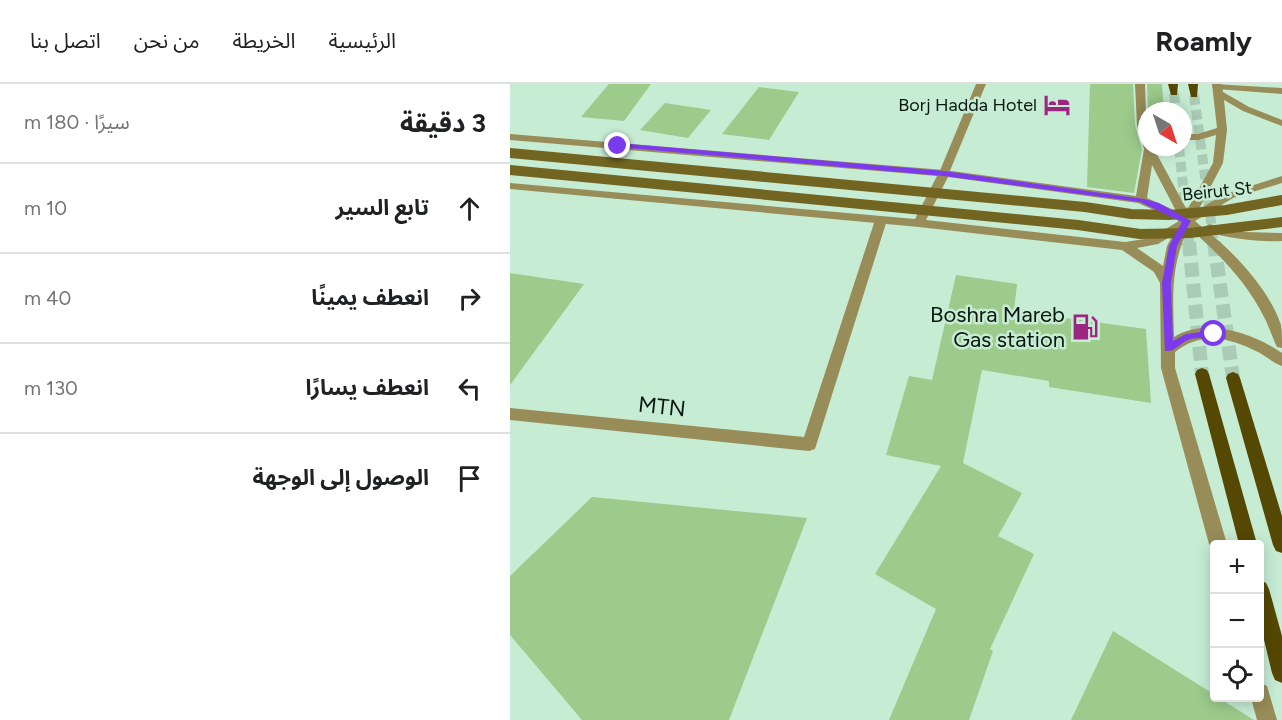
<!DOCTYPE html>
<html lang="ar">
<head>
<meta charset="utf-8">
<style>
	:root { --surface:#fff; --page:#f2f2f2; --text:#202124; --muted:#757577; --line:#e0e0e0 }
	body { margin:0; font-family:Figtree,"Noto Sans Arabic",sans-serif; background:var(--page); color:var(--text); direction:rtl }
	.controls { position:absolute; right:18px; bottom:18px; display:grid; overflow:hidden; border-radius:6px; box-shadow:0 3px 15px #0003 }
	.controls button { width:54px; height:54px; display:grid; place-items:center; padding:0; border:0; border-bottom:2px solid var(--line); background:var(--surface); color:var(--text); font:30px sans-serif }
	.compass { position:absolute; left:628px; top:18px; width:54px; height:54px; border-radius:50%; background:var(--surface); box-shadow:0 3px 15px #0003; rotate:141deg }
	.stop { position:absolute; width:18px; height:18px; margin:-14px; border:4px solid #7c3aed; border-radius:50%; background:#fff }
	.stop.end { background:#7c3aed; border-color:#fff; box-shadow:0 2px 6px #0008 }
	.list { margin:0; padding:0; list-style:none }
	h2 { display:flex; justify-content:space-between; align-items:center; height:78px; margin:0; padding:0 24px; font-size:26px }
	h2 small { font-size:20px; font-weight:400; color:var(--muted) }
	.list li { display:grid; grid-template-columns:39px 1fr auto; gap:18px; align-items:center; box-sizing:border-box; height:90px; padding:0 24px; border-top:2px solid var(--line) }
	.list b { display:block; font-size:22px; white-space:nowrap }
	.list em { font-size:20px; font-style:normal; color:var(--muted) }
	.icon { flex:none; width:33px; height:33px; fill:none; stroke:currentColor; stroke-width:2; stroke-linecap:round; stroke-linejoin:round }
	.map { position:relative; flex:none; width:772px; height:636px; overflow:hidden; direction:ltr }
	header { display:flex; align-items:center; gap:36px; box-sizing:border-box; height:84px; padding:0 30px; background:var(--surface); border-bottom:2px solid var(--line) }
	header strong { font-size:28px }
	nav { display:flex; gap:33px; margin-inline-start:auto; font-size:21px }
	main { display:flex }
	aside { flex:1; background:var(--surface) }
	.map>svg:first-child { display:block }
	.building { fill:#9ccb8b }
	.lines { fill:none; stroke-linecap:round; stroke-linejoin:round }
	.primary-tunnel-far1 { stroke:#aaccb6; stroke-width:10; stroke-dasharray:10 5; stroke-linecap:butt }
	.primary-tunnel { stroke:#aaccb6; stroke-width:14; stroke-dasharray:14 7; stroke-linecap:butt }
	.service { fill:#988d59; fill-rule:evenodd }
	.minor { fill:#988d59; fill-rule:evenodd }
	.tertiary { fill:#988d59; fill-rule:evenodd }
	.primary { fill:#544802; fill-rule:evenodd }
	.secondary-bridge { stroke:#726421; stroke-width:10 }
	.route { fill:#7c3aed }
	.labels { text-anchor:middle; stroke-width:5; stroke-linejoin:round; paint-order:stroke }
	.far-poi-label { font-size:18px; fill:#09170f; stroke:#c6ecd4; text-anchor:end }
	.far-street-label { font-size:18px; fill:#09170f; stroke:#c6ecd4 }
	.poi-label { font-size:22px; fill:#09170f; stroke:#c6ecd4; text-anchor:end }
	.street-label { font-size:22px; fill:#09170f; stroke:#c6ecd4 }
</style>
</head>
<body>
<header>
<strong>Roamly</strong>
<nav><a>الرئيسية</a><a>الخريطة</a><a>من نحن</a><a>اتصل بنا</a></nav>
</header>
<main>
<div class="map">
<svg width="772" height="636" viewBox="0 0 772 636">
	<rect width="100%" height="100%" fill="#c6ecd4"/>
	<g class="building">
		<polygon points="99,0 141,0 114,37 71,33"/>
		<polygon points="580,0 623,0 625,41 632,65 624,109 577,103"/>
		<polygon points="637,0 652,0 654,27 638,27"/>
		<polygon points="249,3 289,8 259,56 212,50"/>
		<polygon points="155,19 201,26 178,54 130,46"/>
		<polygon points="0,189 74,200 0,301"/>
		<polygon points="446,191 507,200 504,227 636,245 641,319 539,303 539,297 472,286 453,379 512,409 488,452 524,470 480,565 483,567 459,636 379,636 426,525 365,490 431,382 376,371 399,292 422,296"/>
		<polygon points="82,413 297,434 219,636 72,636 0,551 0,492"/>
		<polygon points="603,547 705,611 705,614 709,614 744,636 561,636"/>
	</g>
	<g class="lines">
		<g class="primary-tunnel-far1">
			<polyline points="664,9 666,27"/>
			<polyline points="684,11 704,159"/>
			<polyline points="669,63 679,159"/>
		</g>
		<g class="primary-tunnel">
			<polyline points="679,158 692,290"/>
			<polyline points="704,158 723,294"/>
		</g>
		<polygon class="service" points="704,0 772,4 772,10 707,5 702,2"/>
		<g class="minor">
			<polygon points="466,0 476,0 439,89 438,91 430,91 429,89"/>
			<polygon points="371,132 377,136 305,365 299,367 0,336 0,324 294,353 365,136"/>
		</g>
		<g class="tertiary">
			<path d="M625,0H635L637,63H643L677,126L703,79L706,51L689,56H673V50H688L707,44L702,0H712L713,8L739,23L772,36V42L733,27L714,16L717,46L713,79L689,125L715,110L772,92V99L723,114L685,137L693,144L699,140L735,148L772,149V157C746,158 722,155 698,148C725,169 760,207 771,241C772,248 772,257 772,264L767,263C762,253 759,242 754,233C736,197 709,170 679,144C660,179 663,215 664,253C696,233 743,249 772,269V282C763,279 756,272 748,268C719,253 691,247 665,268V284L717,460H704V467L699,460L651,284L650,199L644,188L612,166L409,143L0,105V99L405,135L427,92L0,56V50L434,86L626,112L634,65L627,41ZM642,81L666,127L637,114ZM438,93L628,119L669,137L641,154L615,158L416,136ZM663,151L657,162L653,182L627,164L648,160Z"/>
			<polygon points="750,599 757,602 767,636 747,636 741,614 750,614"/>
		</g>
		<g class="primary">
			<polygon points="658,0 668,0 667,11 661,11"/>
			<polygon points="678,0 688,0 687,13 681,13"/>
			<polygon points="692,284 697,286 699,290 747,460 729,460 685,290 687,286"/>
			<polygon points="723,288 728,290 730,294 772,432 772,469 766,467 763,461 716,294 718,290"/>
			<polygon points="750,496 756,499 759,505 772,552 772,599 765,596 762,589 750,539"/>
		</g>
		<g class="secondary-bridge">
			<polyline points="0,69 575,123 621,130 659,131 716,126 772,116"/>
			<polyline points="0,86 568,141 630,150 680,149 772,138"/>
		</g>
	</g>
	<path class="route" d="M108,59L434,87L634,115L649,119L681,137L667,162L661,199L663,257L676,250L704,246L708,250C700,256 688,252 678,256C669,260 665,268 655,267L652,199L659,162L672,138L630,118L434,92L106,63Z"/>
	<defs>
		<g id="hotel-bare" transform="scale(2.07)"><path d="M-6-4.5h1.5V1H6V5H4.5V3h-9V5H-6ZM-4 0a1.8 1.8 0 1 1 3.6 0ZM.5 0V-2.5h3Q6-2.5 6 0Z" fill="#9a2682" stroke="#c6ecd4" stroke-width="2.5" paint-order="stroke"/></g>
		<g id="fuel-bare" transform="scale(2.07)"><path d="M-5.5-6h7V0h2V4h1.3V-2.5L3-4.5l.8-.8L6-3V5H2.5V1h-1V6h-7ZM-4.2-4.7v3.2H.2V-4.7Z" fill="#9a2682" stroke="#c6ecd4" stroke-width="2.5" paint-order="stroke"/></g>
	</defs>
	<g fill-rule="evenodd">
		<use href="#hotel-bare" x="547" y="21"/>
		<use href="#fuel-bare" x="575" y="243"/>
	</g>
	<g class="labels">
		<g class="far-poi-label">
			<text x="527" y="27">Borj Hadda Hotel</text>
		</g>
		<g class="far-street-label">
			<text transform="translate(707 107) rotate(-6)" y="6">Beirut St</text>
		</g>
		<g class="poi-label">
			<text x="555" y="238">Boshra Mareb<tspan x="555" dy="25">Gas station</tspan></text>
		</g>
		<g class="street-label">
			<text transform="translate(152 322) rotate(6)" y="8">MTN</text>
		</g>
	</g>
</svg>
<div class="controls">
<button>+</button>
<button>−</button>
<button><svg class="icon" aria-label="locate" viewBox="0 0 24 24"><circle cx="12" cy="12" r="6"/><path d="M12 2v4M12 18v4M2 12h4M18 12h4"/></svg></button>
</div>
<svg class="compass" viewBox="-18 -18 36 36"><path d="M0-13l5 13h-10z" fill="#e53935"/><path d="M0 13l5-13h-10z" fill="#757577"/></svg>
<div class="stop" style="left:704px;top:250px"></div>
<div class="stop end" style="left:108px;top:62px"></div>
</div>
<aside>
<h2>3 دقيقة<small>سيرًا · 180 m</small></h2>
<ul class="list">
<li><svg class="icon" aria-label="ahead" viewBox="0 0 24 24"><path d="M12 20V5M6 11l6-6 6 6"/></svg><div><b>تابع السير</b></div><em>10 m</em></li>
<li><svg class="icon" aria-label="right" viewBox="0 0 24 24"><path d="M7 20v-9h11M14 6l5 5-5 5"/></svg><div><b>انعطف يمينًا</b></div><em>40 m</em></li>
<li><svg class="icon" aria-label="left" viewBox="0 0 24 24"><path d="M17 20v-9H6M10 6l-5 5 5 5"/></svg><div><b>انعطف يسارًا</b></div><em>130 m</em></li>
<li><svg class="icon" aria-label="arrive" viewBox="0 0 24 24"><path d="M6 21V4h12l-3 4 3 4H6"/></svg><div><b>الوصول إلى الوجهة</b></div></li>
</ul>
</aside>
</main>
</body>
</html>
